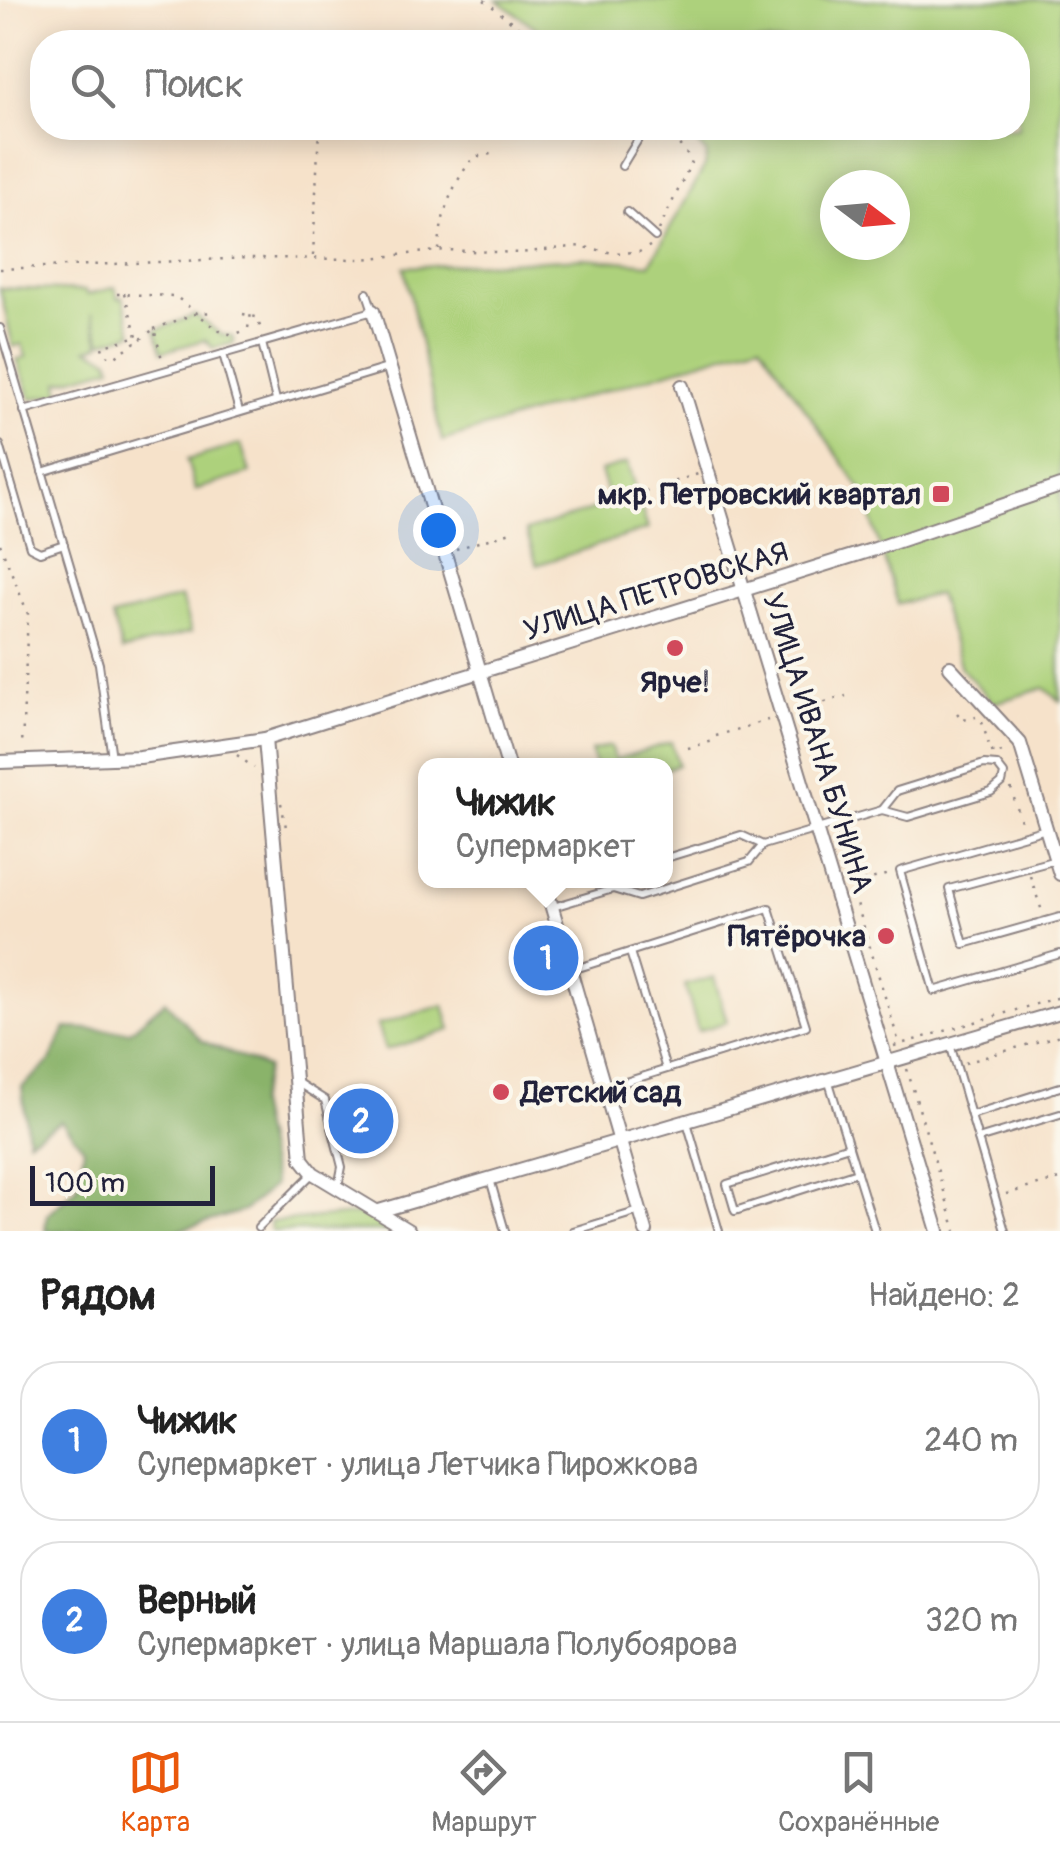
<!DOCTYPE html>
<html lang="ru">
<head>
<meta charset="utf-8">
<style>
	:root { --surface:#fff; --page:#f2f2f2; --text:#222; --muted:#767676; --line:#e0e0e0; --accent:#ea580c }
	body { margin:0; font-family:Pangolin,sans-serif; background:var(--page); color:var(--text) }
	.compass { position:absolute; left:820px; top:170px; width:90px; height:90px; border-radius:50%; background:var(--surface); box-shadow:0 5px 25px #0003; rotate:106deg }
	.scale { position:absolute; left:30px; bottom:25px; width:185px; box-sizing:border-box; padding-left:10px; border:5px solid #22223b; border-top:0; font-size:28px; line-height:35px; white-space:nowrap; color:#22223b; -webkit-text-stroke:8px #fbf7ec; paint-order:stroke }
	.you { position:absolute; left:438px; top:530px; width:35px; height:35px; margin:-25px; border:8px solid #fff; border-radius:50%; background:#1a73e8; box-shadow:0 0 0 15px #1a73e833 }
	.badge { display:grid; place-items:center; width:65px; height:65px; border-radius:50%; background:var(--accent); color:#fff; font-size:32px; font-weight:700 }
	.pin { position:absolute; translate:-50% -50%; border:5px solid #fff; box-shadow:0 2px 10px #0006 }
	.popup { position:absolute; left:418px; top:758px; width:255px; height:130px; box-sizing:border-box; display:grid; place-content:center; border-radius:20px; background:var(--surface); filter:drop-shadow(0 2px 8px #0005); font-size:32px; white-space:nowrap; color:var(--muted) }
	.popup b { font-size:38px; color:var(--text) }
	.popup::after { content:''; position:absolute; left:50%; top:100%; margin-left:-20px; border:20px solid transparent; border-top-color:var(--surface) }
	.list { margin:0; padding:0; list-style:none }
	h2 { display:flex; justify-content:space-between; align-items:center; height:130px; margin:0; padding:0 40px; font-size:42px }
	h2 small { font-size:32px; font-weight:400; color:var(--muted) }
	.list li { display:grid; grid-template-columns:65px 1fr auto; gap:30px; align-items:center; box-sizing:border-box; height:160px; margin:0 20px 20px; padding:0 20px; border:2px solid var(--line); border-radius:40px }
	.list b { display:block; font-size:38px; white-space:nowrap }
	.list p { margin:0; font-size:32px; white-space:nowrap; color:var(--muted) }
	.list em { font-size:32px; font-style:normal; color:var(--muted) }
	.icon { flex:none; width:55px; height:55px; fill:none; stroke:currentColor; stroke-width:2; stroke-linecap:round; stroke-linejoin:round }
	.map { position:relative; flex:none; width:1060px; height:1231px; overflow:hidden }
	.search { position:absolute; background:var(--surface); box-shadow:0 5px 25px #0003; left:30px; right:30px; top:30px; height:110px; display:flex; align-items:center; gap:25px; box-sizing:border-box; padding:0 35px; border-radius:40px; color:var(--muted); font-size:38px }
	.sheet { height:490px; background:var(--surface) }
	nav { display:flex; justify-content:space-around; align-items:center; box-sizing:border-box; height:140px; border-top:2px solid var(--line); background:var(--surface); font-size:28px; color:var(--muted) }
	nav a { display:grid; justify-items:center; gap:5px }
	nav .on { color:var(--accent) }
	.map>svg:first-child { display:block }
	.green { fill:#add17b; stroke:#687a5b; stroke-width:2.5; fill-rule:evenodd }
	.forest { fill:#8ab36b; stroke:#566a53; stroke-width:2.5 }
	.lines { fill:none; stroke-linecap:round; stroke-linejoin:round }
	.service-casing { stroke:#8c8282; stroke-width:10 }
	.minor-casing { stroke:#8c8282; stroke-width:16 }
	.path { stroke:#8c8282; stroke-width:2.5; stroke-dasharray:2.5 8; stroke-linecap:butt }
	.service { stroke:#fff; stroke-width:6 }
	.minor { stroke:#fff; stroke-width:12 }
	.poi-dot { fill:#d1495b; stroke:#fbf7ec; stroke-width:4 }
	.labels { text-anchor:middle; stroke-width:8; stroke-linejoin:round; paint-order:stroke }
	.poi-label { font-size:30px; font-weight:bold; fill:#22223b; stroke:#fbf7ec; text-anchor:end }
	.street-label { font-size:30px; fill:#22223b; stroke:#fbf7ec }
</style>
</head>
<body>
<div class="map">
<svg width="1060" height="1231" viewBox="0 0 1060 1231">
	<rect width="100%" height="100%" fill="#fbf7ec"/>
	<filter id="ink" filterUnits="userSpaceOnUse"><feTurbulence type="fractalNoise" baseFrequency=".01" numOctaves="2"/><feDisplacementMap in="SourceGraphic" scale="20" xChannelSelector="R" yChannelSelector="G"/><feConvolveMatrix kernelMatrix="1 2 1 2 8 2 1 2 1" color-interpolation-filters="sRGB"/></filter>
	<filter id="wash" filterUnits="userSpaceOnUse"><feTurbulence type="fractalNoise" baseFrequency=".0048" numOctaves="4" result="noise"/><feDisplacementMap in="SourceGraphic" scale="40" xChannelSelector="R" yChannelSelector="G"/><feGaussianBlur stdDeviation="2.25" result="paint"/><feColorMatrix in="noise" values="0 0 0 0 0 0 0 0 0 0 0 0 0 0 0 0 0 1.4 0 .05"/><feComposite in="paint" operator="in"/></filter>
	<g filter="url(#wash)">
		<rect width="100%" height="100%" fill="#f6e2ca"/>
		<g class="green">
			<path d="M497,0H1060V701L1044,688L994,703L961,668L938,594L898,604L863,492L760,343L442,441L404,267L585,258L650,264L705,166L707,154L683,128H1018V42H556ZM835,185H895V245H835Z"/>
			<polygon points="115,287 118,298 123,297 133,333 102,342 92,313 100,345 88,349 109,358 112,367 59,382 61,393 31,399 17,360 26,357 22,344 13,347 0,288 85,291 87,295"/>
			<polygon points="195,315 222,335 232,336 234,343 213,348 205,340 162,352 156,330"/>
			<polygon points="241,444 250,473 195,490 187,460"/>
			<polygon points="627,463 648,529 537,565 526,531 610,504 600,471"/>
			<polygon points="181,597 191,632 122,651 112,617"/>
			<polygon points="671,742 678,765 666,769 595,765 591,751 610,746 615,760"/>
			<polygon points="714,977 727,1022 698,1031 685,985"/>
			<polygon points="444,1005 451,1030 385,1050 377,1025"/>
			<polygon points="378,1213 406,1231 271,1231 270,1222"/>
		</g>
		<polygon class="forest" points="165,1001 202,1041 267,1068 257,1104 274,1185 244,1211 176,1231 45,1231 47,1215 77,1187 84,1148 61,1121 28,1140 22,1087 49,1063 66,1028 130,1031"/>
	</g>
	<g filter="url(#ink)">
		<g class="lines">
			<g class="service-casing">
				<g id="service">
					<polyline points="531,42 533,39"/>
					<polyline points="622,166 645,128"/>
					<polyline points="627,212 655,237"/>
					<polyline points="0,328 99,664 112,758"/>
					<polyline points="262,343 276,400"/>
					<polyline points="223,354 239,411"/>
					<polyline points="24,411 373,311 367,293"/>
					<polyline points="0,445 30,547 40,552 64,544"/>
					<polyline points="42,472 387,368"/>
					<polygon points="984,764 997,765 1004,774 1002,783 991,792 908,817 882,810 897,791"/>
					<polyline points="1046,829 900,871 934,991 1060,954"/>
					<polyline points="666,858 741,835 763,845"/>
					<polyline points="1056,860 949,889 964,944 1060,917"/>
					<polyline points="553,907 613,889 639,897 749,862 763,845 882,810"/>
					<polyline points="630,952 666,1069"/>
					<polyline points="572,970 769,908 806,1026 606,1088"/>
					<polyline points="950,1044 1005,1231"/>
					<polyline points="828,1079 875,1231"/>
					<polyline points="298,1083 325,1100 342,1167 338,1187"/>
					<polyline points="971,1115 1060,1087"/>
					<polyline points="687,1122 719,1231"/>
					<polyline points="978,1139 1060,1114"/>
					<polyline points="849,1146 727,1184 735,1211 857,1172"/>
					<polyline points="490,1179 505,1231"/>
					<polyline points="258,1228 312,1174"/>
					<polyline points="573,1231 639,1211"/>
				</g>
			</g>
			<g class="minor-casing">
				<g id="minor">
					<polyline points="373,311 508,766"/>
					<polyline points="682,386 938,1231"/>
					<polyline points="950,667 1020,743 1060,874"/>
					<polyline points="265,739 302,1159 313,1173 409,1231"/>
					<polyline points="0,762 140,757 265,739 875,549 1060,486"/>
					<polyline points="544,880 646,1231"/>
					<polyline points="379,1211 1060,1012"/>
				</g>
			</g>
			<g class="path">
				<polyline points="484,0 526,33"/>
				<polyline points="659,230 692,161 666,128"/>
				<path d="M439,250C440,215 452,184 474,157L491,154"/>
				<polyline points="313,256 319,128"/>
				<polyline points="0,269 249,258 362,259 445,250 520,253 580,246 613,253 639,252 650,246"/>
				<polyline points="124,293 137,336 138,340 114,358 104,354 102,347 137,336"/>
				<polyline points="117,294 175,296 197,313 216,312"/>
				<polyline points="243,314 256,317 262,331"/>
				<path d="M154,329L197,313C214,327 226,343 248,328L251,314"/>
				<polyline points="141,339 154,329 162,359"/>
				<polyline points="645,491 698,474"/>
				<polyline points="0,544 28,614 22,746"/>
				<polyline points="456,549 511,532"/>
				<polyline points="794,711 846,696"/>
				<polyline points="957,713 963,720 976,717"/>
				<polyline points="982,722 991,752"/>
				<polyline points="716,736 768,720"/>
				<polyline points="688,748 717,740"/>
				<polyline points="991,752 1000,750 1002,756"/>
				<polyline points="237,755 254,768"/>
				<polyline points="626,766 632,764"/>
				<polyline points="1011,788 1023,828"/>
				<polyline points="281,803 286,827"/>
				<polyline points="836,835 899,1043"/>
				<polyline points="1030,876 1042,911"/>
				<polyline points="853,884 889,874"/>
				<polyline points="894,1046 1060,997"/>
				<polyline points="965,1063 1060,1035"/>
				<polyline points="907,1069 956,1231"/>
				<polyline points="1006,1194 1060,1179"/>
			</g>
			<use href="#service" class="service"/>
			<use href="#minor" class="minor"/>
		</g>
	</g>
	<g class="poi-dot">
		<rect x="931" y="484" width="20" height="20" rx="5"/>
		<circle cx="675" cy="648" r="10"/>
		<circle cx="886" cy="936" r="10"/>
		<circle cx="501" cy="1092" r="10"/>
	</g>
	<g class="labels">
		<g class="poi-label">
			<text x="921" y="504">мкр. Петровский квартал</text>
			<text x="675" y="692" text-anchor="middle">Ярче!</text>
			<text x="866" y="946">Пятёрочка</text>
			<text x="521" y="1102" text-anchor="start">Детский сад</text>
		</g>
		<g class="street-label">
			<text transform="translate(656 591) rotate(-17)" y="10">УЛИЦА ПЕТРОВСКАЯ</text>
			<text transform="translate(818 743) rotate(73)" y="10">УЛИЦА ИВАНА БУНИНА</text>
		</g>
	</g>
</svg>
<svg class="compass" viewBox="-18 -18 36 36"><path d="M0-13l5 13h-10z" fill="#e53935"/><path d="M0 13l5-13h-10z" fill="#767676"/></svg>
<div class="scale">100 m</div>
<div class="you"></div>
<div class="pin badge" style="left:546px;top:958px;background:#3f7fe0">1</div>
<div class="popup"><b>Чижик</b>Супермаркет</div>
<div class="pin badge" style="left:361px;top:1121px;background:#3f7fe0">2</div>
<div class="search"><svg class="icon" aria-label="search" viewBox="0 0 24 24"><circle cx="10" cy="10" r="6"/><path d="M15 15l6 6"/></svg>Поиск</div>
</div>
<section class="sheet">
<h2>Рядом<small>Найдено: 2</small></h2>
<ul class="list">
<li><span class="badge" style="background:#3f7fe0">1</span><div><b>Чижик</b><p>Супермаркет · улица Летчика Пирожкова</p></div><em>240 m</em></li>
<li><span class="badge" style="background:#3f7fe0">2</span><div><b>Верный</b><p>Супермаркет · улица Маршала Полубоярова</p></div><em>320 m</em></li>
</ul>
</section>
<nav>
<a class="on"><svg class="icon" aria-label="map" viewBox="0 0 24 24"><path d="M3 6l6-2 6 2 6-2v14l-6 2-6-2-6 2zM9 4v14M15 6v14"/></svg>Карта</a>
<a><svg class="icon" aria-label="directions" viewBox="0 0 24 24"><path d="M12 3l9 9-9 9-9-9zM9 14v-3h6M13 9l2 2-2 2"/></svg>Маршрут</a>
<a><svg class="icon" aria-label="saved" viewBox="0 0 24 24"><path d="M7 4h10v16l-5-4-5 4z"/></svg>Сохранённые</a>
</nav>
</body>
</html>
